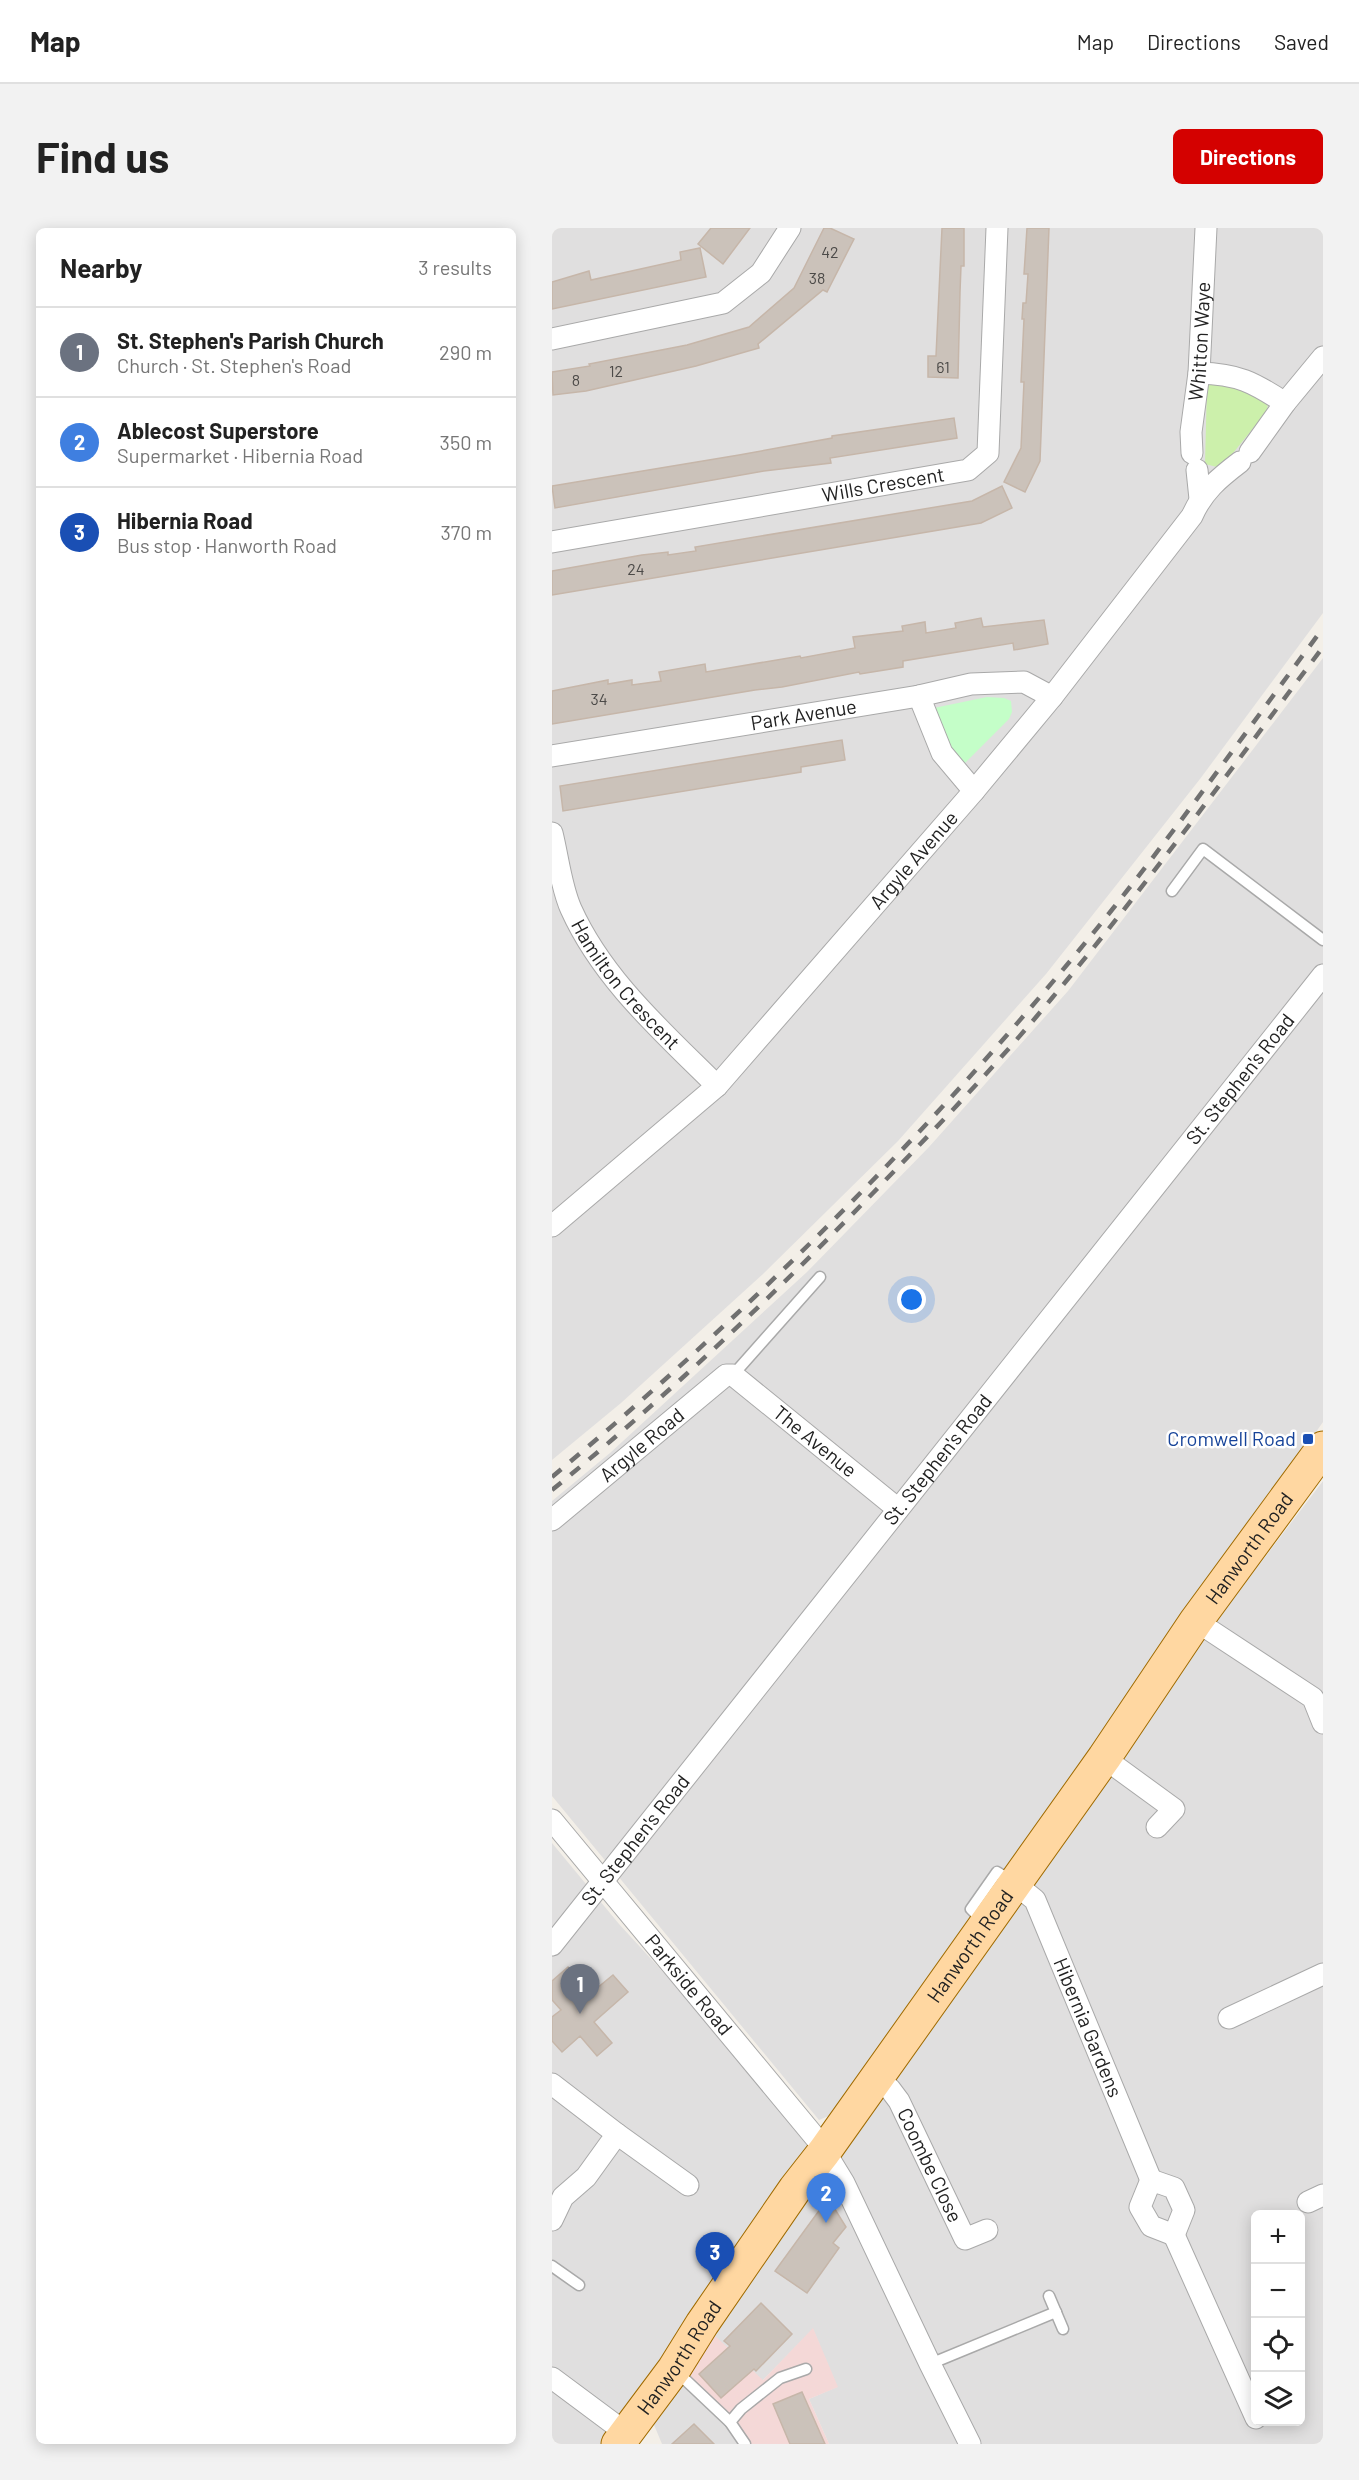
<!DOCTYPE html>
<html lang="en">
<head>
<meta charset="utf-8">
<style>
	:root { --surface:#fff; --page:#f2f2f2; --text:#222; --muted:#767676; --line:#e0e0e0; --accent:#d40100 }
	body { margin:0; font-family:Barlow,sans-serif; background:var(--page); color:var(--text) }
	.controls { position:absolute; right:18px; bottom:18px; display:grid; overflow:hidden; border-radius:9px; box-shadow:0 3px 15px #0003 }
	.controls button { width:54px; height:54px; display:grid; place-items:center; padding:0; border:0; border-bottom:2px solid var(--line); background:var(--surface); color:var(--text); font:30px sans-serif }
	.you { position:absolute; left:360px; top:1072px; width:21px; height:21px; margin:-15px; border:4px solid #fff; border-radius:50%; background:#1a73e8; box-shadow:0 0 0 9px #1a73e833 }
	.badge { display:grid; place-items:center; width:39px; height:39px; border-radius:50%; background:var(--accent); color:#fff; font-size:20px; font-weight:700 }
	.pin { position:absolute; translate:-50% -50px; filter:drop-shadow(0 2px 3px #0008) }
	.pin::after { content:''; position:absolute; top:32px; width:21px; height:18px; background:inherit; clip-path:polygon(0 0,100% 0,50% 100%) }
	.list { margin:0; padding:0; list-style:none }
	h2 { display:flex; justify-content:space-between; align-items:center; height:78px; margin:0; padding:0 24px; font-size:26px }
	h2 small { font-size:20px; font-weight:400; color:var(--muted) }
	.list li { display:grid; grid-template-columns:39px 1fr auto; gap:18px; align-items:center; box-sizing:border-box; height:90px; padding:0 24px; border-top:2px solid var(--line) }
	.list b { display:block; font-size:22px; white-space:nowrap }
	.list p { margin:0; font-size:20px; white-space:nowrap; color:var(--muted) }
	.list em { font-size:20px; font-style:normal; color:var(--muted) }
	.icon { flex:none; width:33px; height:33px; fill:none; stroke:currentColor; stroke-width:2; stroke-linecap:round; stroke-linejoin:round }
	.map { position:relative; flex:none; width:771px; height:2216px; overflow:hidden; border-radius:9px }
	header { display:flex; align-items:center; gap:36px; box-sizing:border-box; height:84px; padding:0 30px; background:var(--surface); border-bottom:2px solid var(--line) }
	header strong { font-size:28px }
	nav { display:flex; gap:33px; margin-inline-start:auto; font-size:21px }
	.intro { display:flex; align-items:center; justify-content:space-between; box-sizing:border-box; height:144px; padding:0 36px }
	h1 { margin:0; font-size:42px }
	.button { padding:15px 27px; border-radius:9px; background:var(--accent); color:#fff; font-size:21px; font-weight:700 }
	main { display:flex; gap:36px; padding:0 36px }
	aside { flex:1; background:var(--surface); border-radius:9px; box-shadow:0 3px 15px #0003 }
	.map>svg:first-child { display:block }
	.residential { fill:#e0dfdf; fill-rule:evenodd }
	.commercial { fill:#f4d8d7 }
	.grass { fill:#ccf0ab }
	.park { fill:#c4fec8 }
	.building { fill:#cbc2ba; stroke:#c6b6a9; stroke-width:1.5 }
	.lines { fill:none; stroke-linecap:round; stroke-linejoin:round }
	.service-casing { stroke:#a9a9a9; stroke-width:13 }
	.minor-casing { stroke:#a9a9a9; stroke-width:23 }
	.primary-casing { stroke:#a06b00; stroke-width:35 }
	.service { stroke:#fff; stroke-width:10 }
	.minor { stroke:#fff; stroke-width:21 }
	.primary { stroke:#ffd7a1; stroke-width:33 }
	.rail { stroke:#707070; stroke-width:4.5; stroke-dasharray:12 12; stroke-linecap:butt }
	.transit-dot { fill:#1a4fb4; stroke:#fff; stroke-width:2 }
	.labels { text-anchor:middle; stroke-width:5; stroke-linejoin:round; paint-order:stroke }
	.number-label { font-size:16px; fill:#4c4a48 }
	.street-label { font-size:20px; fill:#222; stroke:#fff }
	.transit-label { font-size:20px; fill:#164399; stroke:#fff; text-anchor:end }
</style>
</head>
<body>
<header>
<strong>Map</strong>
<nav><a>Map</a><a>Directions</a><a>Saved</a></nav>
</header>
<div class="intro"><h1>Find us</h1><a class="button">Directions</a></div>
<main>
<aside>
<h2>Nearby<small>3 results</small></h2>
<ul class="list">
<li><span class="badge" style="background:#6b7280">1</span><div><b>St. Stephen's Parish Church</b><p>Church · St. Stephen's Road</p></div><em>290 m</em></li>
<li><span class="badge" style="background:#3f7fe0">2</span><div><b>Ablecost Superstore</b><p>Supermarket · Hibernia Road</p></div><em>350 m</em></li>
<li><span class="badge" style="background:#1a4fb4">3</span><div><b>Hibernia Road</b><p>Bus stop · Hanworth Road</p></div><em>370 m</em></li>
</ul>
</aside>
<div class="map">
<svg width="771" height="2216" viewBox="0 0 771 2216">
	<rect width="100%" height="100%" fill="#f3efe8"/>
	<g class="residential">
		<polygon points="0,0 771,0 771,385 648,551 494,746 346,913 211,1046 69,1175 0,1232"/>
		<polygon points="771,430 771,1194 279,1887 267,1892 0,1568 0,1273 58,1225 255,1044 377,919 516,763"/>
		<path d="M771,1253V2216H277L257,2171L285,2159L261,2101L211,2152L196,2216H110L95,2180L66,2216H0V1615L67,1696L267,1914ZM704,1986H748V2194H704Z"/>
	</g>
	<polygon class="commercial" points="150,2096 211,2152 261,2100 286,2159 257,2171 277,2216 196,2216 123,2144"/>
	<polygon class="grass" points="664,152 716,174 715,183 669,240 653,236 655,157"/>
	<polygon class="park" points="435,469 452,470 459,473 460,484 457,491 413,535 395,515 382,480"/>
	<g class="building">
		<polygon points="159,0 198,0 171,36 146,16"/>
		<polygon points="272,0 278,0 302,11 275,64 271,62 206,116 207,120 144,138 34,163 1,167 0,144 38,138 37,136 135,117 197,99 242,60"/>
		<polygon points="390,0 412,0 412,38 409,38 408,64 406,150 376,149 376,128 384,128"/>
		<polygon points="475,0 497,0 488,233 473,264 452,254 469,220 472,154 469,154 472,91 470,91 471,75 474,75 476,46 472,46"/>
		<polygon points="148,20 154,49 0,81 0,54 37,43 39,52 129,32 128,24"/>
		<polygon points="402,190 405,210 278,230 279,235 212,243 3,280 0,258 187,227 280,210 280,208"/>
		<polygon points="450,258 460,280 429,295 0,367 0,343 90,327 116,324 116,327 144,323 143,319 420,273"/>
		<polygon points="429,390 431,399 492,392 496,416 462,422 461,415 351,433 351,439 308,446 307,444 230,459 203,462 0,496 0,463 56,452 56,456 80,452 80,457 109,453 107,444 153,436 154,444 248,428 249,430 303,420 301,409 351,403 350,398 373,394 374,405 404,400 403,395"/>
		<polygon points="290,512 293,532 249,539 249,544 11,583 8,558"/>
		<polygon points="16,1739 39,1765 61,1747 76,1764 42,1794 60,1815 45,1828 28,1808 10,1824 0,1813 0,1789 9,1782 0,1772 0,1753"/>
		<polygon points="274,1973 281,1978 294,1999 281,2015 287,2020 255,2065 223,2043"/>
		<polygon points="209,2075 240,2106 204,2143 202,2141 169,2170 147,2146 178,2118 172,2113"/>
		<polygon points="250,2164 273,2216 238,2216 221,2176"/>
		<polygon points="142,2196 162,2216 120,2216"/>
	</g>
	<g class="lines">
		<g class="service-casing">
			<g id="service">
				<polyline points="620,663 651,621 771,712"/>
				<polyline points="181,1147 268,1049"/>
				<polyline points="432,1694 419,1681 445,1644 460,1653"/>
				<polyline points="0,2038 27,2057"/>
				<polyline points="497,2068 511,2101"/>
				<polyline points="378,2136 504,2084"/>
				<polyline points="124,2143 178,2194 193,2216"/>
				<polyline points="178,2194 189,2181 228,2150 254,2141"/>
			</g>
		</g>
		<g class="minor-casing">
			<g id="minor">
				<polyline points="0,111 171,75 209,45 238,0"/>
				<path d="M647,145C686,146 701,154 733,175"/>
				<polyline points="698,224 733,175 771,129"/>
				<path id="s1" d="M640,225L639,204L647,145L654,0"/>
				<polyline points="645,242 648,271"/>
				<path id="s2" d="M0,314L416,242L436,225L445,0"/>
				<polyline points="367,468 390,525 422,563"/>
				<path id="s3" d="M0,528L367,468L419,456L472,454L500,469"/>
				<path id="s4" d="M0,605C6,629 9,659 19,681C51,752 111,804 165,858"/>
				<path id="s5" d="M0,998L165,858L422,563L500,469L640,288C651,263 667,250 688,234"/>
				<path id="s6" d="M0,1292L174,1147H181L346,1281"/>
				<polyline points="644,1393 761,1470 771,1495"/>
				<polyline points="552,1530 622,1581 605,1599"/>
				<path id="s7" d="M0,1592L267,1914L292,1955L378,2136L418,2216"/>
				<path id="s8" d="M462,1655L483,1672L599,1952"/>
				<path id="s9" d="M0,1717L771,747"/>
				<polyline points="677,1790 771,1746"/>
				<path id="s10" d="M322,1851L338,1861L347,1873L413,2011L435,2002"/>
				<polyline points="0,1856 65,1906 34,1949 11,1969 0,1992"/>
				<polyline points="65,1906 136,1957"/>
				<polygon points="599,1952 622,1960 632,1982 622,2007 599,1998 588,1979"/>
				<polyline points="756,1974 771,1967"/>
				<polyline points="622,2007 704,2190"/>
				<polyline points="0,2150 74,2205"/>
			</g>
		</g>
		<g class="primary-casing">
			<g id="primary">
				<path id="s11" d="M66,2216L122,2141L150,2096L243,1961L272,1924L552,1530L644,1393L771,1220"/>
			</g>
		</g>
		<use href="#service" class="service"/>
		<use href="#minor" class="minor"/>
		<use href="#primary" class="primary"/>
		<g class="rail">
			<path d="M0,1249C205,1078 396,887 563,678C635,587 702,493 771,400"/>
			<path d="M0,1262C113,1170 220,1069 321,965C382,902 444,838 500,770C595,657 682,537 771,419"/>
		</g>
	</g>
	<rect class="transit-dot" x="750" y="1205" width="12" height="12" rx="3"/>
	<g class="labels">
		<g class="number-label">
			<text x="278" y="30">42</text>
			<text x="265" y="56">38</text>
			<text x="391" y="145">61</text>
			<text x="64" y="149">12</text>
			<text x="24" y="158">8</text>
			<text x="84" y="347">24</text>
			<text x="47" y="477">34</text>
		</g>
		<g class="street-label">
			<text dy="7" stroke="none"><textPath href="#s1" startOffset="112">Whitton Waye</textPath></text>
			<text dy="7" stroke="none"><textPath href="#s2" startOffset="336">Wills Crescent</textPath></text>
			<text dy="7" stroke="none"><textPath href="#s3" startOffset="255">Park Avenue</textPath></text>
			<text dy="7" stroke="none"><textPath href="#s5" startOffset="516">Argyle Avenue</textPath></text>
			<text dy="7" stroke="none"><textPath href="#s4" startOffset="172">Hamilton Crescent</textPath></text>
			<text dy="7" stroke="none"><textPath href="#s9" startOffset="1106">St. Stephen's Road</textPath></text>
			<text dy="7" stroke="none"><textPath href="#s6" startOffset="339">The Avenue</textPath></text>
			<text dy="7" stroke="none"><textPath href="#s6" startOffset="117">Argyle Road</textPath></text>
			<text dy="7" stroke="none"><textPath href="#s9" startOffset="620">St. Stephen's Road</textPath></text>
			<text dy="7" stroke="none"><textPath href="#s11" startOffset="1096">Hanworth Road</textPath></text>
			<text dy="7" stroke="none"><textPath href="#s9" startOffset="134">St. Stephen's Road</textPath></text>
			<text dy="7" stroke="none"><textPath href="#s11" startOffset="610">Hanworth Road</textPath></text>
			<text dy="7" stroke="none"><textPath href="#s7" startOffset="214">Parkside Road</textPath></text>
			<text dy="7" stroke="none"><textPath href="#s8" startOffset="165">Hibernia Gardens</textPath></text>
			<text dy="7" stroke="none"><textPath href="#s10" startOffset="105">Coombe Close</textPath></text>
			<text dy="7" stroke="none"><textPath href="#s11" startOffset="106">Hanworth Road</textPath></text>
		</g>
		<g class="transit-label">
			<text x="744" y="1218">Cromwell Road</text>
		</g>
	</g>
</svg>
<div class="controls">
<button>+</button>
<button>−</button>
<button><svg class="icon" aria-label="locate" viewBox="0 0 24 24"><circle cx="12" cy="12" r="6"/><path d="M12 2v4M12 18v4M2 12h4M18 12h4"/></svg></button>
<button><svg class="icon" aria-label="layers" viewBox="0 0 24 24"><path d="M12 4l9 5-9 5-9-5zM3 14l9 5 9-5"/></svg></button>
</div>
<div class="you"></div>
<div class="pin badge" style="left:28px;top:1786px;background:#6b7280">1</div>
<div class="pin badge" style="left:274px;top:1995px;background:#3f7fe0">2</div>
<div class="pin badge" style="left:163px;top:2054px;background:#1a4fb4">3</div>
</div>
</main>
</body>
</html>
